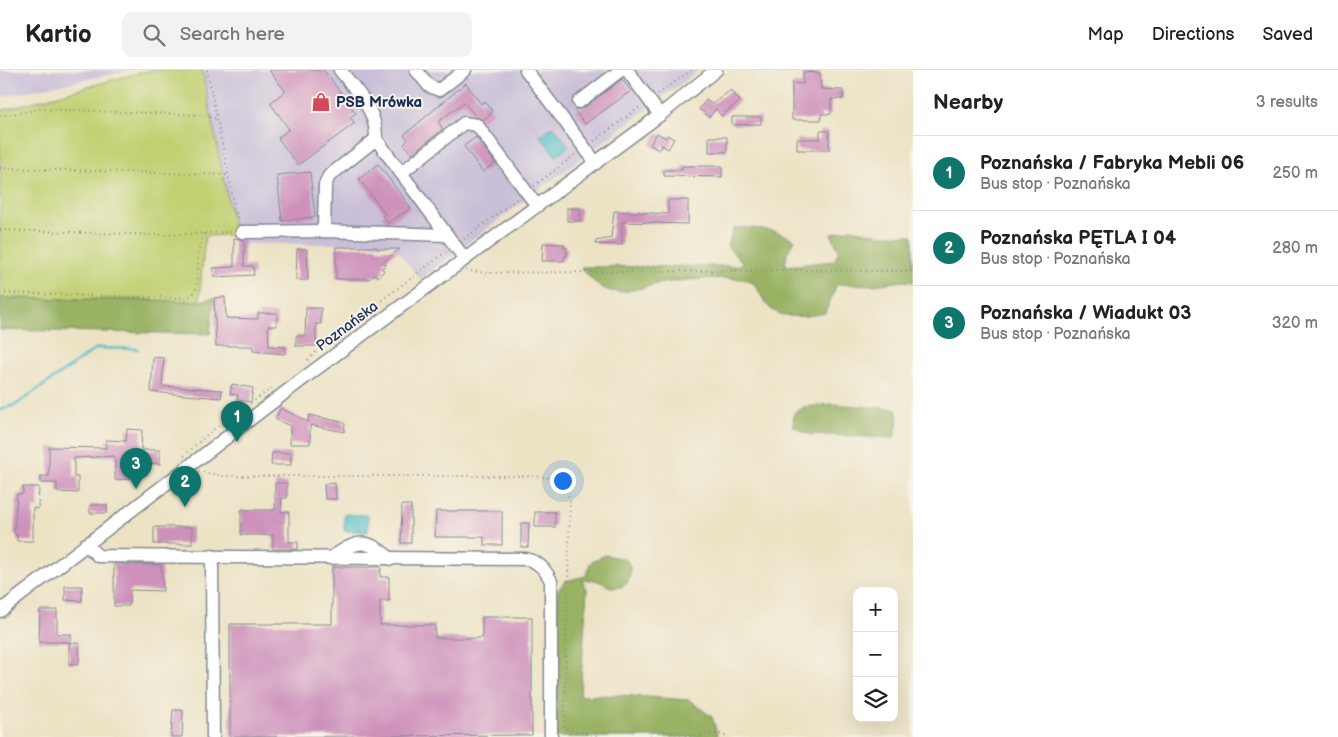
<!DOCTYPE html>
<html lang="en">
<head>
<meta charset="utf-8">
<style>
	:root { --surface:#fff; --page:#f2f2f2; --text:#222; --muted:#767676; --line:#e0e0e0; --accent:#0f766e }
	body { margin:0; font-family:"Balsamiq Sans",sans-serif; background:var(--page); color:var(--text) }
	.controls { position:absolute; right:15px; bottom:15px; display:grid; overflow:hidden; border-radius:10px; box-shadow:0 5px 20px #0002 }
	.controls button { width:45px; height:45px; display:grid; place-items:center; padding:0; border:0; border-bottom:1px solid var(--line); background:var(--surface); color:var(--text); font:25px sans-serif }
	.you { position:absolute; left:562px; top:410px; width:18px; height:18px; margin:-12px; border:4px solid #fff; border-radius:50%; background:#1a73e8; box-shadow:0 0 0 8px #1a73e833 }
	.badge { display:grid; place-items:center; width:32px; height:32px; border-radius:50%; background:var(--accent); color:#fff; font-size:16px; font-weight:700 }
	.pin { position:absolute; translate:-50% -41px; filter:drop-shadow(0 1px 2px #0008) }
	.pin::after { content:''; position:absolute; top:26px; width:18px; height:15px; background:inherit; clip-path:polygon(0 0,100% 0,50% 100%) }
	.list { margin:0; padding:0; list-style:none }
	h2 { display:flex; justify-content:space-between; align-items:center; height:65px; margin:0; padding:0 20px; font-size:21px }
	h2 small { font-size:16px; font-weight:400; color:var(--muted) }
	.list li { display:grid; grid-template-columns:32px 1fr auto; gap:15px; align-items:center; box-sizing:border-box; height:75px; padding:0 20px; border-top:1px solid var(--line) }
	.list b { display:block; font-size:19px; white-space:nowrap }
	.list p { margin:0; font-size:16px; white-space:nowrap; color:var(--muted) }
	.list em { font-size:16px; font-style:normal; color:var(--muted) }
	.icon { flex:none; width:28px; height:28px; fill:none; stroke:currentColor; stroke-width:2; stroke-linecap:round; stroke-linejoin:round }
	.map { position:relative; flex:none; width:913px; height:667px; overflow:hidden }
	header { display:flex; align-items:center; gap:30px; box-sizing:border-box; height:70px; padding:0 25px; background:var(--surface); border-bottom:1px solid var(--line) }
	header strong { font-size:24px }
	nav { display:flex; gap:28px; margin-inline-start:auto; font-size:18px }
	.search { width:350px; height:45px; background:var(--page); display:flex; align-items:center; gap:12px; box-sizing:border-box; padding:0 18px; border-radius:10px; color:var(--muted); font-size:19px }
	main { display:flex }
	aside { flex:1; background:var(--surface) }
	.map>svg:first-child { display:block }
	.industrial { fill:#c9bfd8 }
	.green { fill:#c2d072; stroke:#6e8068 }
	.forest { fill:#99b264; stroke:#5a7061 }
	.water { fill:#4fbdc6; stroke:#357692 }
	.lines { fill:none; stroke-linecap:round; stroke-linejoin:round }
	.stream { stroke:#4fbdc6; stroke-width:2.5 }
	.building { fill:#ce91bb }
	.minor-casing { stroke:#848992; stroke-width:15 }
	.path { stroke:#848992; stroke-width:2; stroke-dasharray:1 4; stroke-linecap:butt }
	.minor { stroke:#fff; stroke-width:12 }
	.labels { text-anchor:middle; stroke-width:4; stroke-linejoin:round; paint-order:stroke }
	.poi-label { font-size:15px; font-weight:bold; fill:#1b2f5e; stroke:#f7f3e8; text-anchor:start }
	.street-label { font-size:15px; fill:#1b2f5e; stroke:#f7f3e8 }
</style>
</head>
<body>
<header>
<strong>Kartio</strong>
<div class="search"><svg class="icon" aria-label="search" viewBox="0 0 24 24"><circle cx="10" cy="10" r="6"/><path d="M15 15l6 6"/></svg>Search here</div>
<nav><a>Map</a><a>Directions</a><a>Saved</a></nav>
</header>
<main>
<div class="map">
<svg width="913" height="667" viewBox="0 0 913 667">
	<rect width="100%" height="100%" fill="#f7f3e8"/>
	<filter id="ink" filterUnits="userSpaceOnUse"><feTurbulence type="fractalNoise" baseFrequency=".02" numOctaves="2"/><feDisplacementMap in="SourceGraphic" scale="10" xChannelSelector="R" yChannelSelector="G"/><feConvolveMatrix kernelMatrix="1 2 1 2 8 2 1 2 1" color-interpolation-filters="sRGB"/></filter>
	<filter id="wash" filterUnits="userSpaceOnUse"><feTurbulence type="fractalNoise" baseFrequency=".0096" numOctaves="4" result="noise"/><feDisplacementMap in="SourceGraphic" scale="20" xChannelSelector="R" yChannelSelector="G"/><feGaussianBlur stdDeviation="1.12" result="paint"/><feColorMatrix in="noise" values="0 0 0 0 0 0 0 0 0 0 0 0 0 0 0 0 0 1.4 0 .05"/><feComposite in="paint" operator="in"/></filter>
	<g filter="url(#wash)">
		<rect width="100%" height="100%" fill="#ece3c5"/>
		<g class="industrial">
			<polygon points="0,0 131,0 0,27"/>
			<polygon points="202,0 699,0 420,209 392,174 234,174"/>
		</g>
		<polygon class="green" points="149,0 202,0 235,165 205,166 199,231 0,228 0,41"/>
		<g class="forest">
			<path d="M734,158C757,158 774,158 795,170L787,183L785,196L834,191L839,181L831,164L850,159L881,165H913V212L903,211L874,215L837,214L825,243C806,247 777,251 765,232C758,222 757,210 742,209C720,207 692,209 669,212C629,217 612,238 581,197L738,196L743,193L727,176Z"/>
			<polygon points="0,228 199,231 214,228 210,264 0,260"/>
			<polygon points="832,334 896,339 898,351 894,368 808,364 793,356 794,343 804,337"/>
			<path d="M605,485L625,489C633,496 632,509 624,516C609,521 607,513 595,510C591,509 585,510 582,511L587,519L580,626L619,625L689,630L712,647L718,667H556L558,520L565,511L586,506L590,493Z"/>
		</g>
		<g class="water">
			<polygon points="553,56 569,76 556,86 540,66"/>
			<polygon points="344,444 368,445 368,462 344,461"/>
		</g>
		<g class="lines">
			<polyline class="stream" points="0,340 17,334 97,278 138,279"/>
		</g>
		<g id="blocks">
			<g class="building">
				<polygon points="269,0 324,0 356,43 350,47 355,53 298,95 278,68 289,59 270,33 285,21"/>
				<polygon points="803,2 820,3 821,19 843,20 843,29 831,29 831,44 821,44 821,50 792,50 792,13 803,14"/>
				<polygon points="622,9 631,21 585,54 574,40 584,38"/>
				<polygon points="466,13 481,34 485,31 493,42 483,50 476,47 464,32 438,52 443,59 412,84 404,74 408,70 404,65"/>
				<polygon points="731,20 740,31 721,46 716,39 709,47 699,39 706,30 712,34"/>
				<polygon points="732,47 761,47 761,54 732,55"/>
				<polygon points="820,61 829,61 829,80 797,80 797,69 820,69"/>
				<polygon points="657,63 666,68 667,65 674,69 668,79 662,75 659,80 650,75"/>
				<polygon points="476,67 495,93 483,102 464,76"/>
				<rect x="709" y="67" width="18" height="15"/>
				<polygon points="378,94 411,138 388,153 382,146 385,144 359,109"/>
				<polygon points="682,96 722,96 722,107 664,106 664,100 682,100"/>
				<polygon points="310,102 315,147 282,151 277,105"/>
				<polygon points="668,130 688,130 688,154 622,152 622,175 596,174 596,171 611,168 614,141 668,144"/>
				<rect x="567" y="138" width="13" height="13"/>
				<polygon points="234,168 244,170 244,196 253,196 254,205 214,207 213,198 234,197"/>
				<polygon points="543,173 564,174 564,178 567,177 567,186 564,186 564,191 542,191"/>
				<polygon points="336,177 377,177 377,179 400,179 383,192 386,195 382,198 384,201 378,207 375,204 369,209 336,209"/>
				<polygon points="297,179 307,179 308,210 296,210"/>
				<polygon points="225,227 226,248 258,249 258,243 277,243 277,256 268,256 269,276 286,277 285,284 253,281 253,276 216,276 214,228"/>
				<polygon points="306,238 321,238 321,254 316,254 316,276 296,276 296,266 305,266"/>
				<polygon points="153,287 164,288 162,316 222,320 221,328 151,322"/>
				<polygon points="232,314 253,318 251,332 237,330 238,325 230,324"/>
				<polygon points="281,338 308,352 309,345 342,352 345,354 344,362 310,355 310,374 290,374 290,356 275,349"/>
				<polygon points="127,359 142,360 141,380 160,380 160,394 130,392 130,409 115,410 115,386 74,388 74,407 78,407 78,423 57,422 57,413 41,413 41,406 49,406 49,377 106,378 106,370 126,371"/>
				<polygon points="272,383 291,383 291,395 271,395"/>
				<polygon points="275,413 287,413 287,428 282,428 281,442 289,442 289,472 298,472 298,479 273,479 273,465 241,465 241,440 275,440"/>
				<polygon points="335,413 336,429 325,429 324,414"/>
				<polygon points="23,417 39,417 38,439 33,438 33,471 17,471 17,464 14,464 17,424 23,424"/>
				<rect x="90" y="435" width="17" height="8"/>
				<polygon points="402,435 411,435 411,473 401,473"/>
				<polygon points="436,441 502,441 502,475 484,475 484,467 435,467"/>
				<rect x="535" y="442" width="20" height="15"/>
				<polygon points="521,453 529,453 528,477 521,477"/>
				<rect x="154" y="457" width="38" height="17"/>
				<polygon points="114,494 161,495 163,521 130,520 129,536 114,536"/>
				<polygon points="332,497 381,497 380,507 389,507 389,531 380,531 380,555 435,555 435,568 482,568 482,547 532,547 532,665 230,667 230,554 332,554"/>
				<polygon points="65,516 82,516 82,531 65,530"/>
				<polygon points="40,540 57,540 57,564 71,564 71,572 39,572"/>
				<rect x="69" y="573" width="10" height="21"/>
				<polygon points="173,640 183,640 182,667 171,667"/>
			</g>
		</g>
	</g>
	<g filter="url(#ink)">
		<use href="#blocks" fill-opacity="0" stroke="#848992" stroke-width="1"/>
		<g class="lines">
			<g class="minor-casing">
				<g id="minor">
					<path d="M340,0C357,22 377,40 376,69L447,165"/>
					<polyline points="416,0 429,16 439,20 465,0"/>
					<polyline points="526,0 596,93"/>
					<polyline points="627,0 660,45"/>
					<polyline points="579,32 621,0"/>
					<polyline points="401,103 464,53 477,55 537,136"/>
					<polyline points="324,161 325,115 329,106 376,69"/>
					<polyline points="242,162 324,161 447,165 465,189"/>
					<path d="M86,474L98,486L526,489C539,492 545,499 551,511V667"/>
					<polyline points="212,486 213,667"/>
					<path d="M331,488C358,470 365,467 391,489"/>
					<polyline points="0,541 312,302 660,45 716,0"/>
				</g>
			</g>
			<g class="path">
				<polyline points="207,0 238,152"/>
				<polyline points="658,24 691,0"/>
				<polyline points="0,46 41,39 202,45 218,49"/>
				<polyline points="594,71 640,37"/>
				<polyline points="0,98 229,105"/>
				<polyline points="534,116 576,84"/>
				<polyline points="0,160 164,165 232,162"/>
				<polyline points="464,169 518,128"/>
				<polyline points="466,200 486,203 790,200 913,201"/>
				<path d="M0,223L187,228L195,222C200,204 195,181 204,164"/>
				<polyline points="308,290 324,273 446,182"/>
				<polyline points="184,386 210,362 275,316"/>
				<path d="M198,401L223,406H533C556,408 563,407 570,431L564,658L599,667"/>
				<polyline points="645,667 721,664 727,667"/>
			</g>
			<use href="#minor" class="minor"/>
		</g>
	</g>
	<defs>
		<g id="shop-bare" transform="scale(1.5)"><path d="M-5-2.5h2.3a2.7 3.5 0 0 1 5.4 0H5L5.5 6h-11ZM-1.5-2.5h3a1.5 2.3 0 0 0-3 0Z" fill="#d1495b" stroke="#f7f3e8" stroke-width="2.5" paint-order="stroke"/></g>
	</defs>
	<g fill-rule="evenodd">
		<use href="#shop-bare" x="321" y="32"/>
	</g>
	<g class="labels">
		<g class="poi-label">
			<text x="336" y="37">PSB Mrówka</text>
		</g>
		<g class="street-label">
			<text transform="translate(347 256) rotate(-37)" y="5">Poznańska</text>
		</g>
	</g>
</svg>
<div class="controls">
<button>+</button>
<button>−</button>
<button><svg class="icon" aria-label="layers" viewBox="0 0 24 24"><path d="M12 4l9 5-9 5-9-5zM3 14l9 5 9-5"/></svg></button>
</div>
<div class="you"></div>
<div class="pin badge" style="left:237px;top:372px">1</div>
<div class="pin badge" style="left:185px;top:437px">2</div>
<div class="pin badge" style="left:136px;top:419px">3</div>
</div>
<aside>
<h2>Nearby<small>3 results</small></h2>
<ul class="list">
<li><span class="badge">1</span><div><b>Poznańska / Fabryka Mebli 06</b><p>Bus stop · Poznańska</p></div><em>250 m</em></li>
<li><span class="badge">2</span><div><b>Poznańska PĘTLA I 04</b><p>Bus stop · Poznańska</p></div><em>280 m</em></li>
<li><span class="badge">3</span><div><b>Poznańska / Wiadukt 03</b><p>Bus stop · Poznańska</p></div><em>320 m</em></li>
</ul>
</aside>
</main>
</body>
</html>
